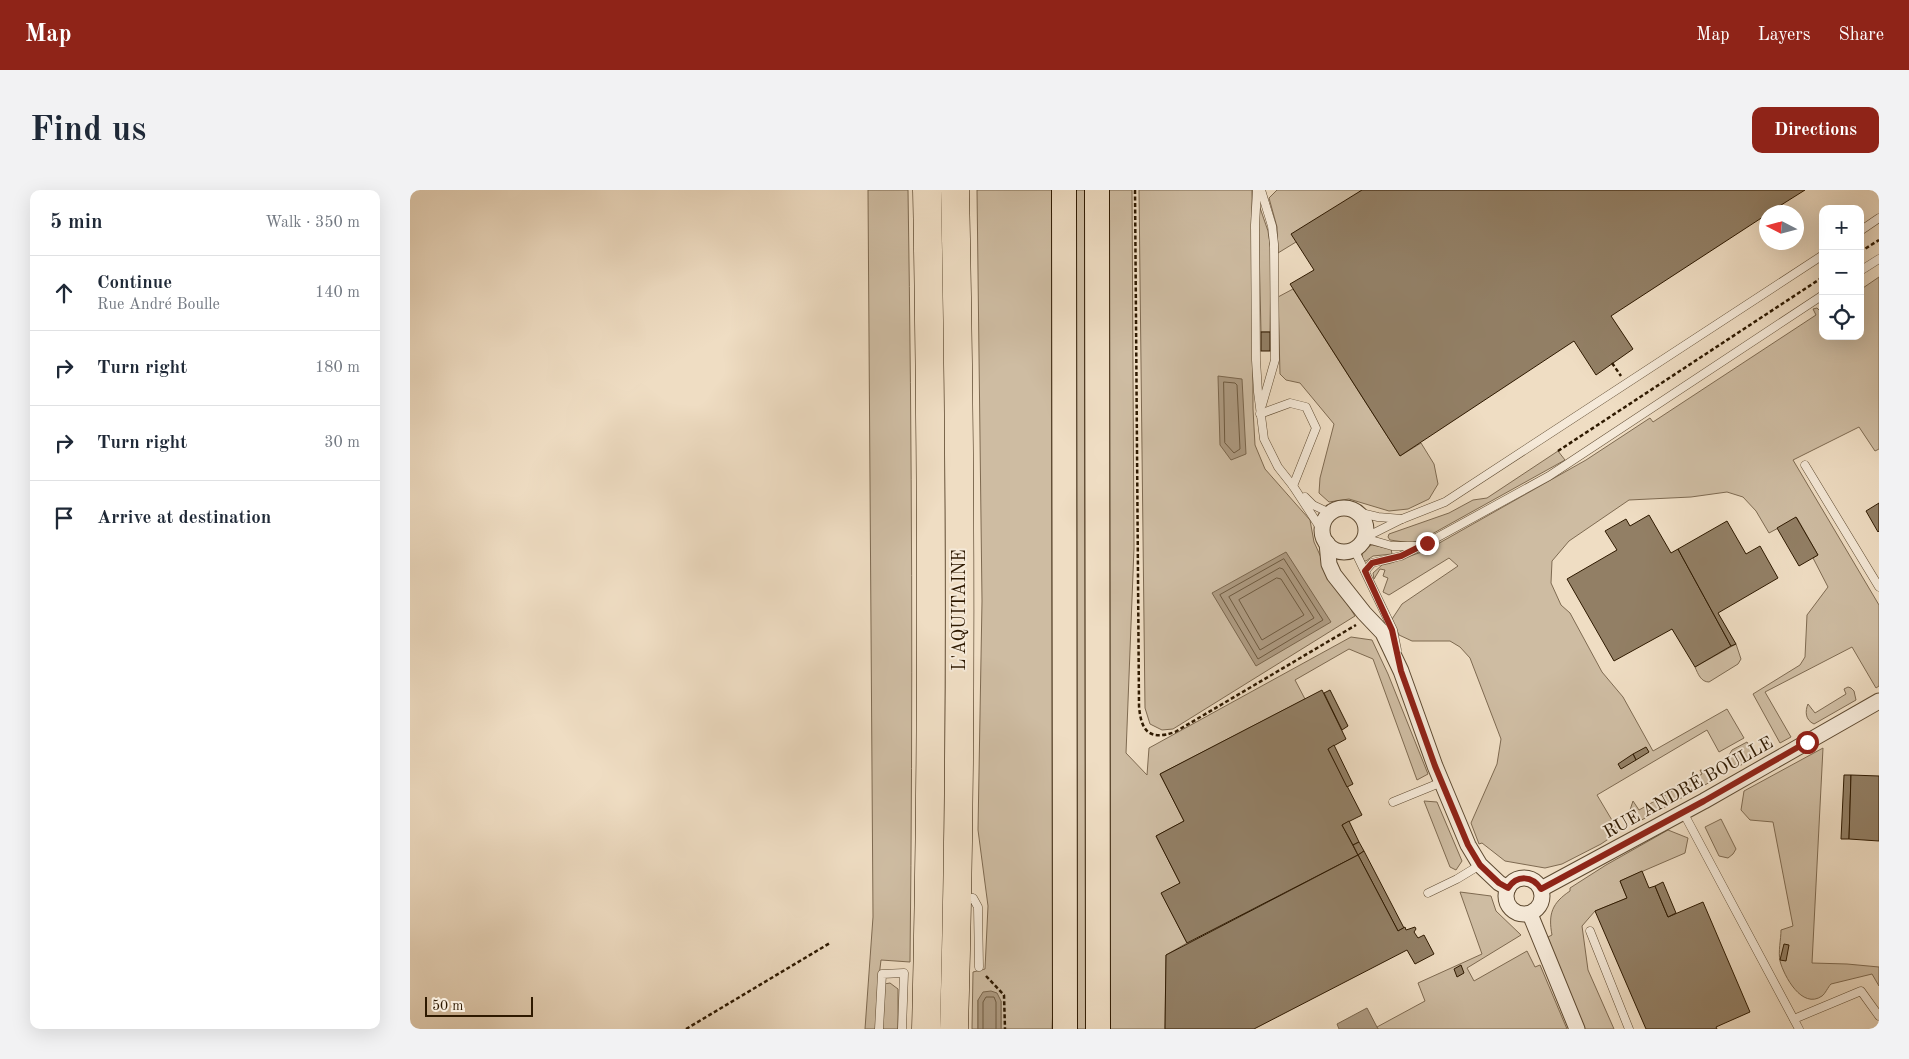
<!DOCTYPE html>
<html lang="en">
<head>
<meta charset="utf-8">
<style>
	:root { --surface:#fff; --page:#f2f2f3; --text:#1f2937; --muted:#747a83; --line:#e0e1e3; --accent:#8f2418 }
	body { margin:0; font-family:"Old Standard TT",serif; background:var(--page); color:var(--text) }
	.controls { position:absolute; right:15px; top:15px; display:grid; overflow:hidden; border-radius:10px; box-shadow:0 5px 20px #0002 }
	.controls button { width:45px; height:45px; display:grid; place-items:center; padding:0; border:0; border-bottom:1px solid var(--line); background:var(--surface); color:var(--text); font:25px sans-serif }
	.compass { position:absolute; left:1349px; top:15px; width:45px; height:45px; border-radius:50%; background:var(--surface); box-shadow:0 5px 20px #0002; rotate:276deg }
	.scale { position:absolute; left:15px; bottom:12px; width:108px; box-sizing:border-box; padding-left:5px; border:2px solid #2e1900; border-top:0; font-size:14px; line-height:18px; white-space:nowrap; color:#2e1900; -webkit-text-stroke:4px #f5e9d8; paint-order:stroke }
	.stop { position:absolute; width:15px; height:15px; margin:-11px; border:4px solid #8f2418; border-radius:50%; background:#fff }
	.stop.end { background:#8f2418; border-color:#fff; box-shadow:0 1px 5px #0008 }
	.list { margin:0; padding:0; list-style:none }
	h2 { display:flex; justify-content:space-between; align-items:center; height:65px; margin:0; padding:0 20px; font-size:21px }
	h2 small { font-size:16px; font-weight:400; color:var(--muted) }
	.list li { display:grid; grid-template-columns:32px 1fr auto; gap:15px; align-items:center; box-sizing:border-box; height:75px; padding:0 20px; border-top:1px solid var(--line) }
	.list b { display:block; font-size:19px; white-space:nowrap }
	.list p { margin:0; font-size:16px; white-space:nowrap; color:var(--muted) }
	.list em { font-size:16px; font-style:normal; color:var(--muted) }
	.icon { flex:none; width:28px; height:28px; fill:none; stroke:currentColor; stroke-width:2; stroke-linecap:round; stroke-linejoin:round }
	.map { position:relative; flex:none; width:1469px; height:839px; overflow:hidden; border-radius:10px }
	header { display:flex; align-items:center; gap:30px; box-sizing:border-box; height:70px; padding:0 25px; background:var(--accent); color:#fff }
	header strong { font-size:24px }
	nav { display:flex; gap:28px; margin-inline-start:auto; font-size:18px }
	.intro { display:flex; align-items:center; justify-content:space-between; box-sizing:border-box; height:120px; padding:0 30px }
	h1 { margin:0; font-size:35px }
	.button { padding:12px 22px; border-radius:10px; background:var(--accent); color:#fff; font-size:18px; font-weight:700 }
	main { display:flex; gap:30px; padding:0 30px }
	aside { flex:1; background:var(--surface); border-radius:10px; box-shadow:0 5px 20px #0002 }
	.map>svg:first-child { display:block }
	.green { fill:#cebca2; stroke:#7e6a51 }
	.water { fill:#ad9a81; stroke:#7a664d }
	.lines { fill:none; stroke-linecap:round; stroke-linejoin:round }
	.shore { stroke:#6e5a40; stroke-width:1 }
	.building { fill:#927f65; stroke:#2e1900 }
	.lane-casing { stroke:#5e4a31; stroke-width:9 }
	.street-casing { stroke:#5e4a31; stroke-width:17 }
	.primary-casing { stroke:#2e1900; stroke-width:26 }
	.highway-casing { stroke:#2e1900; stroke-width:29 }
	.path { stroke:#2e1900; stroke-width:2.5; stroke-dasharray:4 2.5; stroke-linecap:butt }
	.lane { stroke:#f5e9d8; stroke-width:8 }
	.street { stroke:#f5e9d8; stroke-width:15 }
	.primary { stroke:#efddc3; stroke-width:24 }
	.highway { stroke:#efddc3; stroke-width:28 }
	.route { stroke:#8f2418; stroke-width:6 }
	.labels { text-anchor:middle; stroke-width:4; stroke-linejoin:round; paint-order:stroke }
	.street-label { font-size:18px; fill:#2e1900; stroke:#f5e9d8 }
</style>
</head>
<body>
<header>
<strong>Map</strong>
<nav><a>Map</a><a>Layers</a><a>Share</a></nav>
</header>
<div class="intro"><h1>Find us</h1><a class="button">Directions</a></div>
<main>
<aside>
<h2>5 min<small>Walk · 350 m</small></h2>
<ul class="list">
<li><svg class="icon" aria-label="ahead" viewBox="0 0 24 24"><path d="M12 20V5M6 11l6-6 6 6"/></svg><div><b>Continue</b><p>Rue André Boulle</p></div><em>140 m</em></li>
<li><svg class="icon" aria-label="right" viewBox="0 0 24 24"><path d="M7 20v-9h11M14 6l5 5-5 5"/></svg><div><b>Turn right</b></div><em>180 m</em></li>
<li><svg class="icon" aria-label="right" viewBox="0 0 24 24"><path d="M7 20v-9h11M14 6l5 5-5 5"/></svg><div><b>Turn right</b></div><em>30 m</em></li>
<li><svg class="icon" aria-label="arrive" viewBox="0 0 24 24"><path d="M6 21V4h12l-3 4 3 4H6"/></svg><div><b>Arrive at destination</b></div></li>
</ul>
</aside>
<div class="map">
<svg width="1469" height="839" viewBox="0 0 1469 839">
	<rect width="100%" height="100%" fill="#efddc3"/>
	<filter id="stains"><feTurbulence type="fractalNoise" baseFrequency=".004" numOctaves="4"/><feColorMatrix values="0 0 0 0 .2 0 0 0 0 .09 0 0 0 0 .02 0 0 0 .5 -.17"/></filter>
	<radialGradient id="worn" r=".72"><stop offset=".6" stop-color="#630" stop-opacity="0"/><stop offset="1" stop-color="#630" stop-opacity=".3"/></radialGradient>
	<g class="green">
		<path d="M458,0H498C502,257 503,514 500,772L471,770L468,795L480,793L488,799V839H455L463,727Z"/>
		<polygon points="567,0 646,0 646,747 642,839 591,839 591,811 568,810 568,839 562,839 563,782 575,779 578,716 568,640 572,411"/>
		<polygon points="663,0 679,0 680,839 664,839"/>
		<polygon points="696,0 722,0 724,358 716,563 737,585 739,558 941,447 962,450 978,484 1018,584 1007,590 963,469 939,459 885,490 895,509 750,584 774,631 746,646 770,693 752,704 777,753 756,765 755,839 698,839"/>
		<polygon points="729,0 842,0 843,219 845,255 855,279 900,330 904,352 919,385 945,426 763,539 752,540 740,534 735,518"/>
		<polygon points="867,0 952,0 886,52 868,63 867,37 859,8"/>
		<polygon points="848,12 858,41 861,61 860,142 851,142"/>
		<polygon points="1469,87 1469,259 1465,261 1449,237 1383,270 1469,415 1469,496 1466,498 1442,457 1355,502 1381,547 1370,553 1343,504 1390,475 1395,467 1397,425 1418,397 1403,368 1408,365 1387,328 1359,343 1346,321 1333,307 1317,302 1281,307 1219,310 1159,351 1142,371 1141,393 1151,415 1160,423 1192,482 1213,507 1243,561 1317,519 1334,548 1309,562 1297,540 1187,605 1209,642 1191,654 1152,674 1135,678 1095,671 1072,653 1069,654 1061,633 1087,574 1091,549 1060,468 1050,457 1040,451 1002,451 989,445 982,429 992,414 1048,376 1039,368 979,405 973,402 978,388 973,386 975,380 970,379 964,389 963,383 972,375 981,373 1017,360 1176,270 1240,228 1243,232 1406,125 1403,119 1407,118 1413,124 1413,146 1450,146 1450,100"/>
		<polygon points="883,99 990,266 1011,253 1024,274 1028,294 1019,309 998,319 979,321 939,309 919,312 909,303 910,288 924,234 890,193 876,190 870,184 868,107"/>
		<polygon points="1148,261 1155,270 1013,349 1001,353 980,350 978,347 979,344 1039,323 1063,310 1077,308"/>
		<polygon points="962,355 981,359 982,364 963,366 956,371 953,371 952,363 957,357"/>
		<path d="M1326,454L1331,469L1328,474L1299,492C1291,492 1288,484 1285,477Z"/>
		<path d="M1438,497L1441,498L1444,501L1446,510L1404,534C1395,530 1395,521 1398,514L1405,523L1436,504L1434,499Z"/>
		<polygon points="1337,552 1344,564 1343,569 1327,577 1317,569 1322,560"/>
		<path d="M1413,558L1402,773L1437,774L1469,777V796L1462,784L1421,794C1418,797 1415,804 1412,806C1392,820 1374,786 1370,771C1368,762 1371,749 1371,740L1383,736L1363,632L1340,630L1331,620L1334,601Z"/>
		<path d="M1290,580C1297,581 1300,583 1302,591L1228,632L1224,630L1219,623L1223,611L1229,620L1292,584Z"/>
		<polygon points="1014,611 1027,612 1052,671 1046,680 1040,677"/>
		<polygon points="1311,629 1326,659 1323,664 1318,668 1309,666 1295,637"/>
		<path d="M1258,640L1278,648L1275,663L1210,691L1217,708L1185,721L1172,736L1178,780L1204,839H1174L1146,772L1138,747L1142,745C1138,724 1142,713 1160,701V698L1196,675Z"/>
		<polygon points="1050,702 1081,706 1086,721 1111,745 1057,778 1064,791 1117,761 1125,777 1130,775 1157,839 968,839 967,837 1015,811 1008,793 1072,764"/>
	</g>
	<g class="water">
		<polygon points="808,186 832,189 836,264 821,270 810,255"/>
		<polygon points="876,362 921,432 846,476 802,403"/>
		<polygon points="581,801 587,803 591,811 591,839 568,839 568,810 573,802"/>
		<polygon points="957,818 968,839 929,839 927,834"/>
	</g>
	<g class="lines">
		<g class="shore">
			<polygon points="814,192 825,193 827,195 830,259 824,263 815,253"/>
			<polygon points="874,369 913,430 848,469 810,405"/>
			<polygon points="870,378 873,379 904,428 850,460 819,407"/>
			<polygon points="867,388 871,389 894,425 852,450 829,410"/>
			<polyline points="573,839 573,812 576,807 584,807 586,812 586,839"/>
		</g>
	</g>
	<g class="building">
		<polygon points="952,0 1395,0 1360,22 1356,22 1356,25 1201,126 1223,159 1186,185 1164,151 990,266 880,94 904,80 881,44"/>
		<rect x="851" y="142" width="9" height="19"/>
		<polygon points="1469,313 1469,341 1468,342 1456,321"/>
		<polygon points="1239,325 1261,363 1268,359 1321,456 1285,477 1262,439 1204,471 1157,389 1207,360 1195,341 1216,329 1220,336"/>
		<polygon points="1386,327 1408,365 1389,376 1367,338"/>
		<polygon points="1317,331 1336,364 1350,356 1368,388 1308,423 1326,454 1321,456 1268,359"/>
		<polygon points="912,500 936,549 918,559 952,625 932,635 948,665 777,753 751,703 770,693 746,646 774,631 750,584"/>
		<polygon points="920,500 938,536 932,540 914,503"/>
		<polygon points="924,555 943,594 937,597 918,559"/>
		<polygon points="1236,557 1239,562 1226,570 1223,564"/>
		<polygon points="1223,564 1226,570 1211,579 1208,574"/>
		<polygon points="1434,585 1441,585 1439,649 1431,649"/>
		<polygon points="1441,585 1469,586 1469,651 1439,649"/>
		<polygon points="939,631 949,652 943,655 932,635"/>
		<polygon points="949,652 954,661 948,665 943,655"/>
		<polygon points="954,661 994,738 988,741 948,665"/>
		<polygon points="948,665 988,741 995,737 996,740 1005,737 1006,739 1004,742 1008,748 1014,745 1024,764 1005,774 997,760 844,839 755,839 756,765"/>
		<polygon points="1232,681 1239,698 1245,696 1258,727 1293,712 1340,822 1306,837 1307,839 1236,839 1185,721 1217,708 1210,691"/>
		<polygon points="1253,692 1266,723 1258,727 1245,696"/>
		<polygon points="1374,754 1379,755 1376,771 1370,770"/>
		<polygon points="1051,775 1054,783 1047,787 1044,779"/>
	</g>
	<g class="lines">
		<g class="lane-casing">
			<g id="lane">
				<polyline points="847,0 845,35 846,170 848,202 854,249 868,277 883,296 913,342"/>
				<polyline points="851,0 862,36 864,54 865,170 852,215"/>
				<polyline points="1450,41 1469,28"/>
				<polyline points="1450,81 1469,69"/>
				<polyline points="850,224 880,213 896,217 906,238 883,296"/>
				<polyline points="1395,275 1469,397"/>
				<polyline points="895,307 903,315 920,323"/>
				<polyline points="947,322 968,327 992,329"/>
				<polyline points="954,348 992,329 1035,312 1413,65"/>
				<polyline points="954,348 982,356 1006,356"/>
				<polyline points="944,359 983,440 987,460"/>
				<polyline points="955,381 962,373 991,366 1017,353 1139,286 1413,105"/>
				<polyline points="983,612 1032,592"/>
				<polyline points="1273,622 1389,839"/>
				<polyline points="1018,703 1047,689 1070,675"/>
				<polyline points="552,707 563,708 568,717 569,777"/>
				<polyline points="1180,741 1219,839"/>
				<polyline points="1384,829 1451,801 1469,826"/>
				<polyline points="469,839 472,784 494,783 492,839"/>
			</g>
		</g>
		<g class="street-casing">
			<g id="street">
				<circle cx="934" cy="340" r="22"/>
				<polyline points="917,353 919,374 924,385 954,423 973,443 991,481 1025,576 1058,655 1070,675 1089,693 1098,698"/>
				<circle cx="1114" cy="706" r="18"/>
				<polyline points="1131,699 1294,611 1469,511"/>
				<polyline points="1120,724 1167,839"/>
			</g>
		</g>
		<g class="primary-casing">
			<g id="primary">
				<polyline points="654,0 655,839"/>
				<polyline points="687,0 688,839"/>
			</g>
		</g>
		<g class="highway-casing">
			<g id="highway">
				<path d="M516,839C523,559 522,280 517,0"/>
				<path d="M544,839C552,560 551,279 545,0"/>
			</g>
		</g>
		<g class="path">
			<path d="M725,0L729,516C731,541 739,551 765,542L946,435"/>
			<polyline points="1450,62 1469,50"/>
			<polyline points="1202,173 1211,186"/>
			<polyline points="1148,261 1413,87"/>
			<polyline points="576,786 594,805 595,839"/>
			<polyline points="276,839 420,753"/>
		</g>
		<use href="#lane" class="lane"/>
		<use href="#street" class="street"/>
		<use href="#primary" class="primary"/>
		<use href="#highway" class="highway"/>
	</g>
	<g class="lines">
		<path class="route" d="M1017,353L991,366L962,373L955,381L982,440L991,481L1025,576L1058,655L1070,675L1089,693L1098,698C1107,685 1122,685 1131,699L1294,611L1397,552"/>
	</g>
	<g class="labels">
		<g class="street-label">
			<text transform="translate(549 420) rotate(-90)" y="6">L'AQUITAINE</text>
			<text transform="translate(1278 597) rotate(-29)" y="6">RUE ANDRÉ BOULLE</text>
		</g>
	</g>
	<rect width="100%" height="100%" filter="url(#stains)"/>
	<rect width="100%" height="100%" fill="url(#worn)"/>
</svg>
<div class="controls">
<button>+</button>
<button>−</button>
<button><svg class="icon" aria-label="locate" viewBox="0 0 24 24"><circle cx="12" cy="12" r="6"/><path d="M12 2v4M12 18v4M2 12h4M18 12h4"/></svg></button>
</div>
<svg class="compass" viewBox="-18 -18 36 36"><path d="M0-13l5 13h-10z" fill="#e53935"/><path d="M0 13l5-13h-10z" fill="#747a83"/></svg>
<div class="scale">50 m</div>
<div class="stop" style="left:1397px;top:552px"></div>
<div class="stop end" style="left:1017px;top:353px"></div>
</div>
</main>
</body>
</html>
